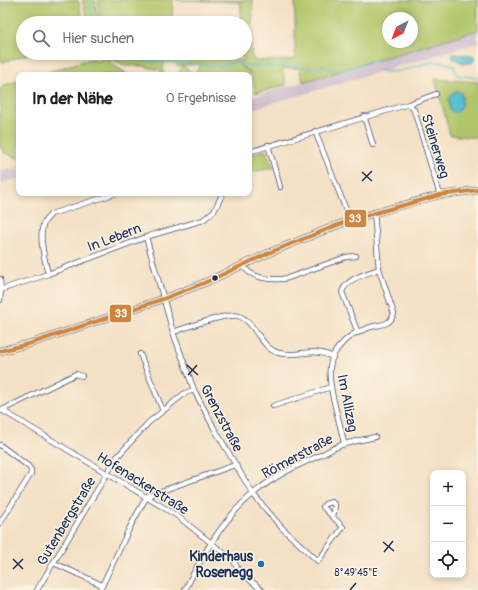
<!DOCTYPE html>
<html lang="de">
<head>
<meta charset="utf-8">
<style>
	:root { --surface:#fff; --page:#f2f2f2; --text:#202124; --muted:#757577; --line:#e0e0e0 }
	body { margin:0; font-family:Pangolin,sans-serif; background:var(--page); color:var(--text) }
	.controls { position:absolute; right:12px; bottom:12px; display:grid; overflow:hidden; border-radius:8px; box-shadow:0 2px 6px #0003 }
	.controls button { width:36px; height:36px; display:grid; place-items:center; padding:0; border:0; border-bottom:1px solid var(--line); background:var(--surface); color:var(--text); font:20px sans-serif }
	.compass { position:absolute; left:382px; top:12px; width:36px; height:36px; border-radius:50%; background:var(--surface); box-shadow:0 2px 6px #0003; rotate:222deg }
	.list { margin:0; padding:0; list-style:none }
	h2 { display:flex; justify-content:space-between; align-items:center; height:52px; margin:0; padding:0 16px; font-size:17px }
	h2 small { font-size:13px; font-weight:400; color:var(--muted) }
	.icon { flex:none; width:22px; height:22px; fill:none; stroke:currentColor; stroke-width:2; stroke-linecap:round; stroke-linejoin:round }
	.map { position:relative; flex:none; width:478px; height:590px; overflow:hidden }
	.search { position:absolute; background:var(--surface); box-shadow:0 2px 6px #0003; left:16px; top:16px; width:236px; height:44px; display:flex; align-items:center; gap:10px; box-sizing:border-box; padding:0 14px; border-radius:22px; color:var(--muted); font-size:15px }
	.panel { position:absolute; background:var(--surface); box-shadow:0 2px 6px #0003; left:16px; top:72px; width:236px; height:124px; border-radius:8px }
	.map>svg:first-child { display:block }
	.industrial { fill:#cfbdce }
	.green { fill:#b1c66a; stroke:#667a64; fill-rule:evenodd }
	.water { fill:#54bfd0; stroke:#387797 }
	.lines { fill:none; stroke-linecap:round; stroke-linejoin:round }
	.stream { stroke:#54bfd0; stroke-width:1.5 }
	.minor-casing { stroke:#3c4a6d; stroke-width:6 }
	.secondary-casing { stroke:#3c4a6d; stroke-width:8 }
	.minor { stroke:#fff; stroke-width:4.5 }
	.secondary { stroke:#fee5c5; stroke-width:6 }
	.bus-1-casing { stroke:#fcf5e5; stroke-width:7 }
	.bus-1 { stroke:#cd853f; stroke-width:4 }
	.ticks { fill:none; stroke:#1b2f5e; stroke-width:1.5 }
	.bus-dot { fill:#1b2f5e; stroke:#fcf5e5; stroke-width:1.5 }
	.poi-dot { fill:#1f6fb2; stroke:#fcf5e5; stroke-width:1.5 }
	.labels { text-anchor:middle; stroke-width:3; stroke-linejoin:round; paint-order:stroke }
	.street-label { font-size:14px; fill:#1b2f5e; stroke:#fcf5e5 }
	.poi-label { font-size:14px; font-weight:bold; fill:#1b2f5e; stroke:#fcf5e5; text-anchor:end }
	.ticks-label { font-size:10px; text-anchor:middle; fill:#1b2f5e; stroke:#fcf5e5; stroke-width:3; stroke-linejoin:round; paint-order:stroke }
	.line-badge { stroke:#fcf5e5; stroke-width:1.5 }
	.badge-label { font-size:11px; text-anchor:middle; font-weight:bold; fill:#fff }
</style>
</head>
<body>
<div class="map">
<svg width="478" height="590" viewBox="0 0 478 590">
	<rect width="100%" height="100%" fill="#fcf5e5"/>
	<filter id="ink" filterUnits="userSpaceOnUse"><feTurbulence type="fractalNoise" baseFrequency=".025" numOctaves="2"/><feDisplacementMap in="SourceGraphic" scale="8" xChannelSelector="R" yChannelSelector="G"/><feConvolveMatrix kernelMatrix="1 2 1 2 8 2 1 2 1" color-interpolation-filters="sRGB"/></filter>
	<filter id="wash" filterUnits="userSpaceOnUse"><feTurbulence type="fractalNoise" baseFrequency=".012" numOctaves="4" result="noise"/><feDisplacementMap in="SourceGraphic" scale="16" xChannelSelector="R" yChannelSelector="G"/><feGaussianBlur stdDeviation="0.9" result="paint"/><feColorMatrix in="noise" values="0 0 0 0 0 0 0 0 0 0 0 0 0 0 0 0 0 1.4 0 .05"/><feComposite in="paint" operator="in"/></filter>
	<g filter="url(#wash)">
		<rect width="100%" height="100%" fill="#f4e0c4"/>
		<g class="industrial">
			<polygon points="478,30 478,43 249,110 249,98"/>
			<polygon points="19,167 19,178 0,184 0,172"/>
		</g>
		<g class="green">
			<polygon points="11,0 78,0 84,23 23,23 23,53 34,53 2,62 0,55 0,3"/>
			<polygon points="82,0 95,0 98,23 89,23"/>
			<polygon points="98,0 173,0 172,23 100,23"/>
			<path d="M176,0H253L251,54L253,59L256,61L290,60L295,58V0H478V30L303,82L299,68L282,69L286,85L256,93L250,72L239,65L250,73L249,75H177L183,66L194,74L202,64L177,66V63L164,62L163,72L164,75H161L160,70L142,66H127L110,59L111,64L125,72L126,75H38L93,58V61L108,58L103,53H117L130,57L145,56L127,53H170V56L244,61L240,53H245V23H240L241,9L240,2ZM388,18H412V42H388Z"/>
			<polygon points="435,79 478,82 478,138 450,135"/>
			<polygon points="19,81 19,158 18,158 5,153 0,147 0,89 4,85"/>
			<polygon points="265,150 274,168 250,172 249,155"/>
		</g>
		<g class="water">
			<polygon points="454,54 472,55 474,56 475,59 472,63 465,64 452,58 451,55"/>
			<path d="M458,91L461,93C464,100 462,118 450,110L449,99L454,92Z"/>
		</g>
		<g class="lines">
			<g class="stream">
				<polyline points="90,0 93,23"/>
				<polyline points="112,53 124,59 220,66 235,63 251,66 293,66 319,69 320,67 323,66 327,69 344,70 375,60 377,63"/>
				<path d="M380,70C404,79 430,52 454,66L457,75L478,78"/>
			</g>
		</g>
	</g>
	<g filter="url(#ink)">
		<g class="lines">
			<g class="minor-casing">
				<g id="minor">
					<polyline points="409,104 414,110 440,195"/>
					<polyline points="364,116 373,145"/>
					<polyline points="315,131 350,220"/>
					<polyline points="268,145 280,187"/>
					<polyline points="249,152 409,104 436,94"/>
					<polyline points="146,237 173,332 194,390 214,428 253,494 282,528 318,561 343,527 333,517 335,505 332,502 325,504 323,507 333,517"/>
					<path d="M243,265C250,279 274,281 288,278L346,257L356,256"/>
					<path d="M48,274C45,260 37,234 45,221C47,218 50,216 51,214L117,193"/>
					<polyline points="0,279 1,290 0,300"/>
					<polyline points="0,290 48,274 149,236 203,220 214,211 223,193"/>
					<path d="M173,332C188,327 225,313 239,316C248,319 253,328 258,335C264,342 269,351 279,353C299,358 310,346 333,357"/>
					<path d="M358,333L342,292C347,278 366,274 379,269"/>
					<polyline points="140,354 163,411"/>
					<polyline points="273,406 331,387"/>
					<polyline points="0,409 176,515 234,561 238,570 262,590"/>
					<polyline points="0,411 76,374 82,376"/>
					<path d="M344,444C341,422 325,383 331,362C333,352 343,341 352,335C356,332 363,330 368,328C380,323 388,328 394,314L379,269L374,212"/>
					<polyline points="0,445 28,466 31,470 31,474 0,523"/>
					<polyline points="54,563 102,585"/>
					<polyline points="37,590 117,457 148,423 185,393 194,390"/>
					<polyline points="100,590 130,527 147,496 235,465"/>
					<path d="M185,590C202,556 224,517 254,493C274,476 298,465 323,454C330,450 337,446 345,444C355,441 365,439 375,437"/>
				</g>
			</g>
			<g class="secondary-casing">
				<polyline id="secondary" points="0,351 32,343 163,299 204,283 271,252 350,220 421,200 440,195 478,190"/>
			</g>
			<use href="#minor" class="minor"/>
			<use href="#secondary" class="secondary"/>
			<g class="bus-1-casing">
				<polyline id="bus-1" points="0,351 32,343 163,299 204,283 271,252 350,220 440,195 478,190"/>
			</g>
			<use href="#bus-1" class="bus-1"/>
		</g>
	</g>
	<path class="ticks" d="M362,172L372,181M362,181L372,171M187,365L198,375M188,375L197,365M383,542L394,551M384,552L393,541M13,559L23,569M13,569L23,559M350,590L356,583"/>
	<circle class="bus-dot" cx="215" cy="278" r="3.5"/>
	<circle class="poi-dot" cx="261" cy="564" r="4"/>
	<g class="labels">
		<g class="street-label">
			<text transform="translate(436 146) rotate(73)" y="5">Steinerweg</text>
			<text transform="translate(114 237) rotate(-21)" y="5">In Lebern</text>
			<text transform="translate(348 403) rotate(79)" y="5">Im Allizag</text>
			<text transform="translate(222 418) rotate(62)" y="5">Grenzstraße</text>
			<text transform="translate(297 456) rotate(-28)" y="5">Römerstraße</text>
			<text transform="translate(143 483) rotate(32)" y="5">Hofenackerstraße</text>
			<text transform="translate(66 521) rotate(-59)" y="5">Gutenbergstraße</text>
		</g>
		<g class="poi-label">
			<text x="253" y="561">Kinderhaus<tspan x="253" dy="16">Rosenegg</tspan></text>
		</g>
	</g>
	<g class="ticks-label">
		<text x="356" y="576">8°49'45"E</text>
	</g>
	<g class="line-badge">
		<rect x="344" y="209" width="23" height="19" rx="4" fill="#cd853f"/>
		<rect x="109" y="304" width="23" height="19" rx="4" fill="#cd853f"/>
	</g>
	<g class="badge-label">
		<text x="355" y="222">33</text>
		<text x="121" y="317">33</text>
	</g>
</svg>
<div class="controls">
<button>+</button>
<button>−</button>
<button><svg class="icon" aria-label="locate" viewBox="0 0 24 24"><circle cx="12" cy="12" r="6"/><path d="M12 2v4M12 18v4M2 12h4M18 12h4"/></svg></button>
</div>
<svg class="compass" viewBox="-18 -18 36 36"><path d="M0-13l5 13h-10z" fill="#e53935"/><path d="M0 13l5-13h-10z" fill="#757577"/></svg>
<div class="search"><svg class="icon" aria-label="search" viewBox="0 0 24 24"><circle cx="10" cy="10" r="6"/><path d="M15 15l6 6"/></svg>Hier suchen</div>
<section class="panel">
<h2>In der Nähe<small>0 Ergebnisse</small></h2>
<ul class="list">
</ul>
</section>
</div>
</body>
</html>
